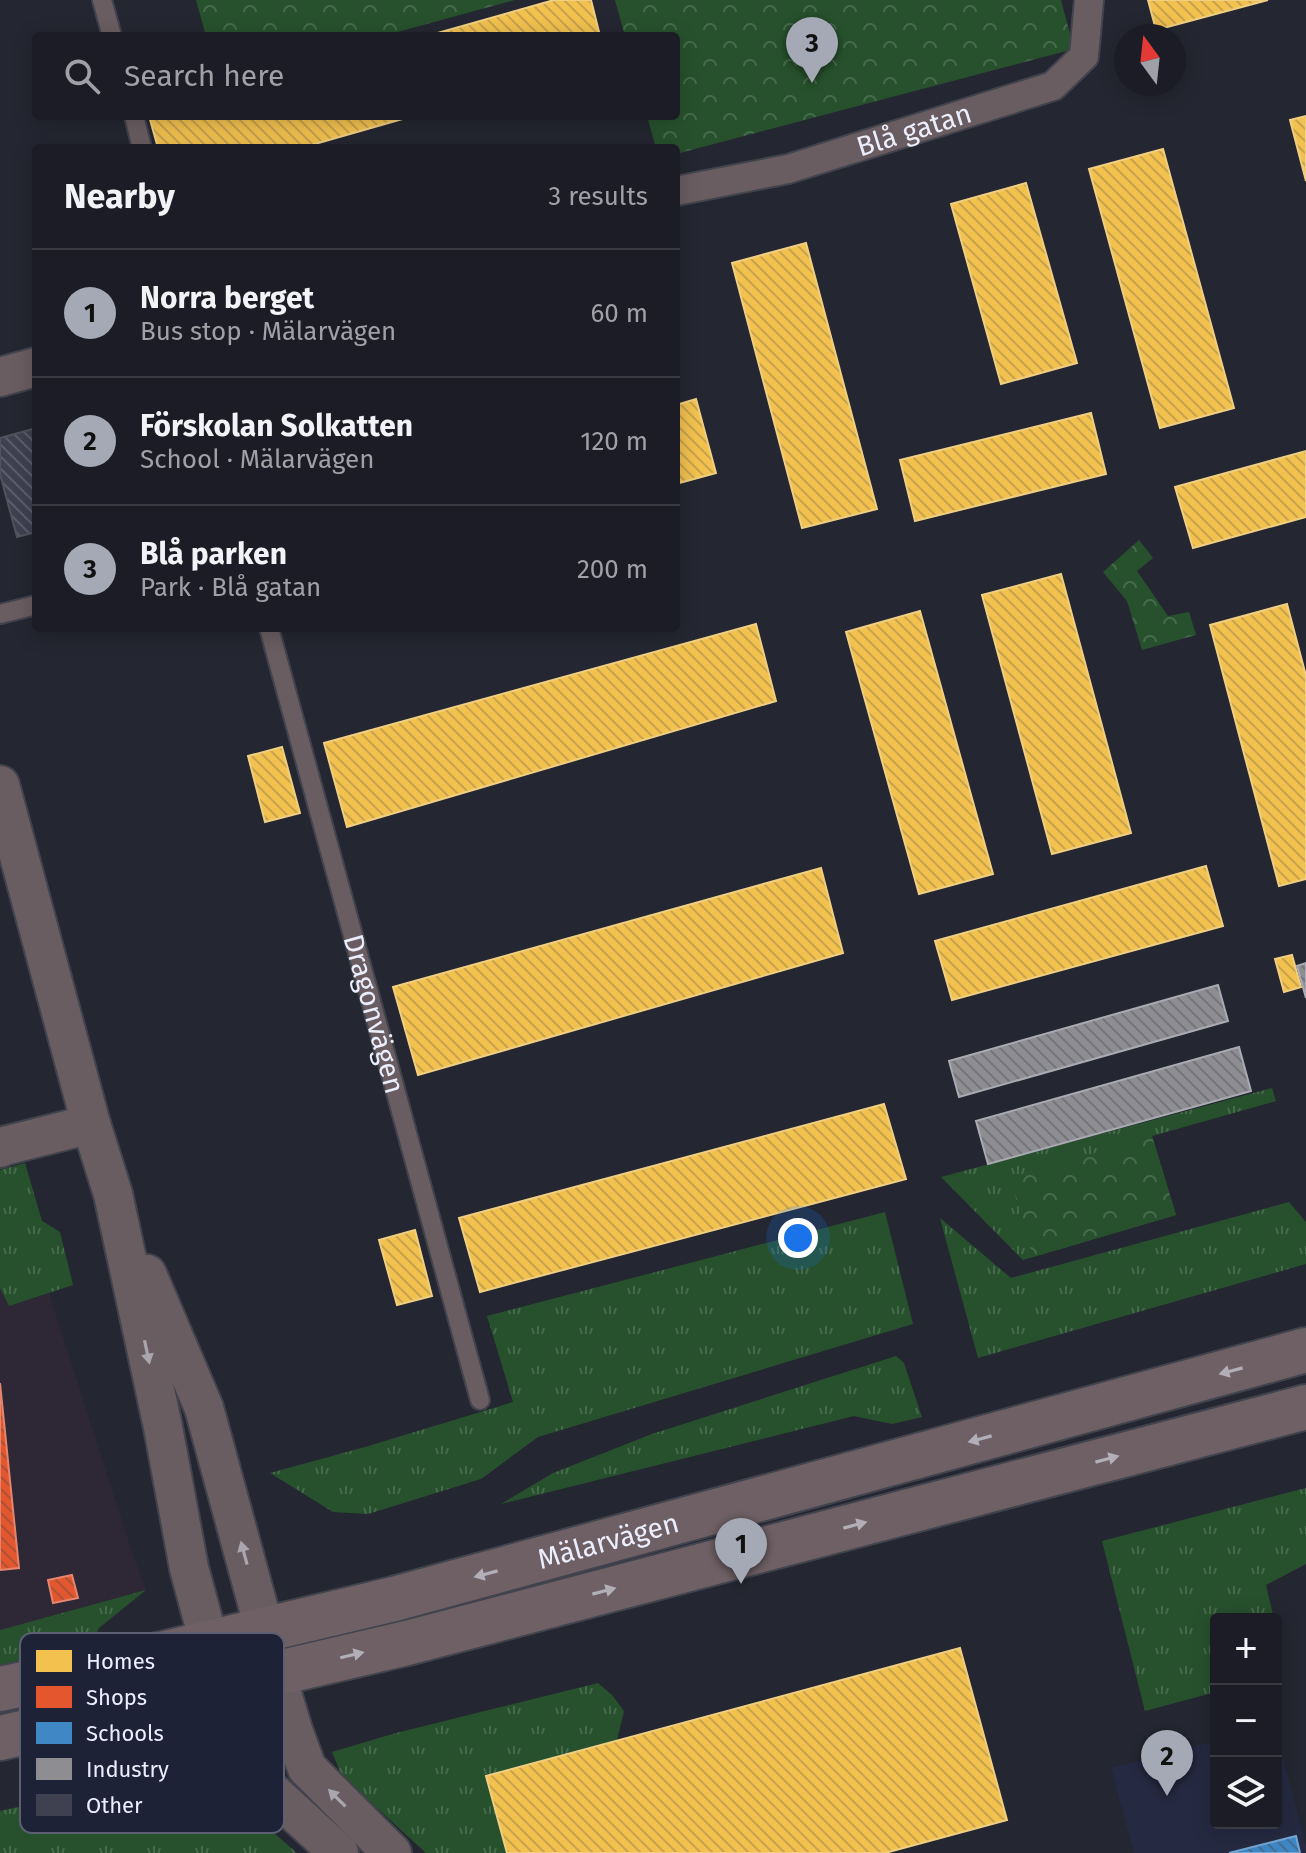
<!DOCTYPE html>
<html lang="en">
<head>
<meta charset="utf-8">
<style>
	:root { --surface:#1b1c25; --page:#24252d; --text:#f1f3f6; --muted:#a0a1a7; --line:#393a42; --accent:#a5a9b6 }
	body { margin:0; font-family:"Fira Sans",sans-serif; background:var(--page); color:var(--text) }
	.controls { position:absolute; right:24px; bottom:24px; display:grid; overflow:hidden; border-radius:8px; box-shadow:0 4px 20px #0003 }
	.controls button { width:72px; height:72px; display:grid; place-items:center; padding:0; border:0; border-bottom:2px solid var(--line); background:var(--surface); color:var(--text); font:40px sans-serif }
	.compass { position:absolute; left:1114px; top:24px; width:72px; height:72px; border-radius:50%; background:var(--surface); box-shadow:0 4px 20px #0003; rotate:345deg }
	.you { position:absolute; left:798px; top:1238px; width:28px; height:28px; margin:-20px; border:6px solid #fff; border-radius:50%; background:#1a73e8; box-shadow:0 0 0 12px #1a73e833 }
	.badge { display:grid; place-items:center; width:52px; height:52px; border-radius:50%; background:var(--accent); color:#111; font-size:26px; font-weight:700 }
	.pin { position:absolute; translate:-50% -66px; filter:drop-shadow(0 2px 4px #0008) }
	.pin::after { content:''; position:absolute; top:42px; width:28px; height:24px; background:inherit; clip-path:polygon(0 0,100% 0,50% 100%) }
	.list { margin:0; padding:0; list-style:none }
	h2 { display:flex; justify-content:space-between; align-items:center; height:104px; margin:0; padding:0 32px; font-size:34px }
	h2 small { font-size:26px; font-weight:400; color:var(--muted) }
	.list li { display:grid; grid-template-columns:52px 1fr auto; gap:24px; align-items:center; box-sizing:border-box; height:128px; padding:0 32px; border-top:2px solid var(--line) }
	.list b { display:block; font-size:30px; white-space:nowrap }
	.list p { margin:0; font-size:26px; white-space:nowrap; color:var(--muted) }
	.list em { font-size:26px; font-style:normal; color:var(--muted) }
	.icon { flex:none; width:44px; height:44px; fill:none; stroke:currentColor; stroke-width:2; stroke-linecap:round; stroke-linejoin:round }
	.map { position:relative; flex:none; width:1306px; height:1853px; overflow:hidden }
	.search { position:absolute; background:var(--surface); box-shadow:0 4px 20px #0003; left:32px; top:32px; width:648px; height:88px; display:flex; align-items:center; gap:20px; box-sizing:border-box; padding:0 28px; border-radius:8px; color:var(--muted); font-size:30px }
	.panel { position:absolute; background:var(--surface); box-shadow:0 4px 20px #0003; left:32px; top:144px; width:648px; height:488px; border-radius:8px }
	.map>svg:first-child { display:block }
	.commercial { fill:#2e2736 }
	.built { fill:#252a42 }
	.grass { fill:url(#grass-tufts) }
	.park { fill:url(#park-crowns) }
	.homes { fill:url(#homes-back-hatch); stroke:#f0cf82; stroke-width:2 }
	.shops { fill:url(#shops-back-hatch); stroke:#e6856c; stroke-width:2 }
	.schools { fill:url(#schools-back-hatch); stroke:#73a7d6; stroke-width:2 }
	.industry { fill:url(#industry-back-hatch); stroke:#a9aab2; stroke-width:2 }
	.building { fill:url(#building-back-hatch); stroke:#51535c; stroke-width:2 }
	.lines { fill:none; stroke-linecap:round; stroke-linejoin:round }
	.service-casing { stroke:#41434d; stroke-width:22 }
	.pedestrian-casing { stroke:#41434d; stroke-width:32 }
	.minor-casing { stroke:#41434d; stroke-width:42 }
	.secondary-casing { stroke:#41434d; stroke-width:48 }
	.service { stroke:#6a5d61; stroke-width:18 }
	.pedestrian { stroke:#6a5d61; stroke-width:28 }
	.minor { stroke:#6a5d61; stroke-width:38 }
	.secondary { stroke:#6e6064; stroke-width:44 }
	.oneway { fill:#aaa6af }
	.oneway2 { fill:#b3afb8 }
	.labels { text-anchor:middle; stroke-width:8; stroke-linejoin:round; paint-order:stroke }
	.street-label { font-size:28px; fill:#ebeffd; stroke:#1e2237 }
	.key { fill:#1e2237; stroke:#5c6072; stroke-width:2 }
	.key-label { font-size:22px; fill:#ebeffd }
</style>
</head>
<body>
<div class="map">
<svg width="1306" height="1853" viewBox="0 0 1306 1853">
	<defs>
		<pattern id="grass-tufts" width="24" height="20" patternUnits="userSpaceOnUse" patternTransform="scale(2)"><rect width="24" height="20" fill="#27512d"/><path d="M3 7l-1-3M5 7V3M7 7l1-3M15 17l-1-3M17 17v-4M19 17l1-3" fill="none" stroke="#466a4c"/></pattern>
		<pattern id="park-crowns" width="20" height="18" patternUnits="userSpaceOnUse" patternTransform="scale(2)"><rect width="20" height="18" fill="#27512d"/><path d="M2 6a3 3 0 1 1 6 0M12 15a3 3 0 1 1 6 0" fill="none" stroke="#466a4c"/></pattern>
		<pattern id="homes-back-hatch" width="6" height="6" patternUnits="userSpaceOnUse" patternTransform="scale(2)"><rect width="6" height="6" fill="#f2c14e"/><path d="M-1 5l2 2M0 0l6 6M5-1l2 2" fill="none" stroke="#c7a34e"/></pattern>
		<pattern id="shops-back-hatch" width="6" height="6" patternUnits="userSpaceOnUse" patternTransform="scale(2)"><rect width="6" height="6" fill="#e4572e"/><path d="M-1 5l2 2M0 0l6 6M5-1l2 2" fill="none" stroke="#ad5238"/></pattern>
		<pattern id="schools-back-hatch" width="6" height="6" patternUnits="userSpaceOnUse" patternTransform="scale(2)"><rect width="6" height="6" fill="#3f88c5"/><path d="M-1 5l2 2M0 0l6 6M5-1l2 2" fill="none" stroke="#426e95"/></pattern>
		<pattern id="industry-back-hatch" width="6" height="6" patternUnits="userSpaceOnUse" patternTransform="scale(2)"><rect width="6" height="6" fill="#8d8d92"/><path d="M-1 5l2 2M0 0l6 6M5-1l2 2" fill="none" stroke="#74757a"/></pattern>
		<pattern id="building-back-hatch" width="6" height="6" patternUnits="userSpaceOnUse" patternTransform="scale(2)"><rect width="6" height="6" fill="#3f4151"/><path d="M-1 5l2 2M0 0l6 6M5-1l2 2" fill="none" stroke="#5b5d6b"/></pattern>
	</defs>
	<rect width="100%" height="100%" fill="#242631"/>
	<polygon class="commercial" points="0,1288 10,1306 49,1293 133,1555 146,1590 0,1630"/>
	<polygon class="built" points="1276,1730 1306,1846 1306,1853 1134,1853 1111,1768 1216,1741 1216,1823 1276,1823"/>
	<g class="grass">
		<polygon points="1272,1088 1276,1101 1152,1136 1176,1215 1023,1260 941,1177"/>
		<polygon points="25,1163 42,1221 60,1232 73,1285 9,1306 0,1288 0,1170"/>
		<polygon points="1289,1202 1306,1222 1306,1264 978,1358 940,1218 1011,1278"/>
		<polygon points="885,1212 913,1324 538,1437 481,1479 368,1514 333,1512 270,1473 365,1447 513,1402 487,1316"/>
		<polygon points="896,1356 904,1363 922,1417 892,1424 854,1416 501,1504 553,1473 652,1434"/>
		<polygon points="1306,1488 1306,1564 1266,1585 1274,1619 1216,1619 1216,1692 1145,1711 1102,1541"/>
		<polygon points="146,1590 99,1628 86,1656 0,1675 0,1630"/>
		<polygon points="598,1683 612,1695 624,1711 617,1740 486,1776 507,1853 426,1853 342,1776 332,1752 396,1733"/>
		<polygon points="213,1780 297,1853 0,1853 0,1811 18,1807 96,1831 125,1827 171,1794"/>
	</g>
	<g class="park">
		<polygon points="196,0 515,0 383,36 206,36"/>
		<polygon points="615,0 1061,0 1074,49 676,154 676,148 656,148 647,116 676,116 676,36 625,36"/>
		<polygon points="1139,540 1153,558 1137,571 1168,616 1189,612 1196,635 1142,650 1127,601 1103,572"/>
		<polygon points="1152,1136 1176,1215 1033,1257 1010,1178"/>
	</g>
	<g class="homes">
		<polygon points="554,0 591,0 600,36 427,36"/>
		<polygon points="1148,0 1268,0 1156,30"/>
		<polygon points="149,116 413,116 301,148 158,148"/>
		<polygon points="1306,116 1306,181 1290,120"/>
		<polygon points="1163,149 1234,408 1160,428 1089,169"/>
		<polygon points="1026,183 1077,363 1001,384 951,204"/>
		<polygon points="806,243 877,509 802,528 732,263"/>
		<polygon points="696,399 716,473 676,484 676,405"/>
		<polygon points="1091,413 1106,474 915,521 900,460"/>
		<polygon points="1306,451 1306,517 1193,548 1175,487"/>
		<polygon points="1061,574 1131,833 1052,854 982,595"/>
		<polygon points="1287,604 1306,676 1306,879 1279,886 1210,625"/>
		<polygon points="920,611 993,874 919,894 846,632"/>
		<polygon points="756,624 776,701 347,827 324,743"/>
		<polygon points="282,747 300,813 265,822 248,756"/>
		<polygon points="1206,866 1223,926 952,1000 935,941"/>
		<polygon points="821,868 843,953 418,1075 393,987"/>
		<polygon points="1292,955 1301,987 1284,992 1275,959"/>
		<polygon points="884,1104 906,1179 480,1292 459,1218"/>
		<polygon points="415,1230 432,1296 397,1305 379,1240"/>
		<polygon points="960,1648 1007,1820 885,1853 507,1853 486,1776"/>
	</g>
	<g class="shops">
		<polygon points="0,1383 19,1568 0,1570"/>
		<polygon points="72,1575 78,1598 53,1603 48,1580"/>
	</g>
	<polygon class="schools" points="1296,1836 1300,1853 1229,1853"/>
	<g class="industry">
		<polygon points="1306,963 1306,998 1297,966"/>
		<polygon points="1218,985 1228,1021 959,1097 949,1061"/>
		<polygon points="1239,1047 1251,1091 988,1164 976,1121"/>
	</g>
	<polygon class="building" points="36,428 36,532 17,537 0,474 0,438"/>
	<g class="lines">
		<g class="service-casing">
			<g id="service">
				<polyline points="102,0 112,36"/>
				<polyline points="134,116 142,148"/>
				<polyline points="0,614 36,605"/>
				<path id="s1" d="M269,628L480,1400"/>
			</g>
		</g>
		<g class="pedestrian-casing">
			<g id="pedestrian">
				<path id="s2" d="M676,191L788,169L1053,86L1084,56L1089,0"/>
			</g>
		</g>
		<g class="minor-casing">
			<g id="minor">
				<polyline points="0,377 36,367"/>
				<polyline points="0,785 91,1124 113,1194 163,1427 189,1568 209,1642"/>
				<polyline points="0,1148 4,1146 91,1124"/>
				<polyline points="147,1274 204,1408 264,1628"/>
				<polyline points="276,1673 293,1730 307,1768 392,1853"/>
				<polyline points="221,1686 239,1741 259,1780 339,1853"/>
			</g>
		</g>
		<g class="secondary-casing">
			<g id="secondary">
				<path id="s3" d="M0,1689L132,1661L394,1599L1306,1350"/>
				<polyline points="0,1738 407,1643 1306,1407"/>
			</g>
		</g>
		<use href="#service" class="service"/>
		<use href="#pedestrian" class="pedestrian"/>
		<use href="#minor" class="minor"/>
		<use href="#secondary" class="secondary"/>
	</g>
	<defs><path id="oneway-solid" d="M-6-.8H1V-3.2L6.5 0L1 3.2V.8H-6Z" transform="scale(2)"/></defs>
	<g class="oneway">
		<use href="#oneway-solid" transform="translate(147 1352) rotate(78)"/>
		<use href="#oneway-solid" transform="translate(244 1553) rotate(-105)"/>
		<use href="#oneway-solid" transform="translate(337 1798) rotate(-135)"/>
	</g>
	<g class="oneway2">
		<use href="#oneway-solid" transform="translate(1231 1371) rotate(165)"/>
		<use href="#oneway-solid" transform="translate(980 1439) rotate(165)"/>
		<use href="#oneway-solid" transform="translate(1107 1459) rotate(-15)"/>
		<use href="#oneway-solid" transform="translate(855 1525) rotate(-15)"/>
		<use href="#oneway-solid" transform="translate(486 1574) rotate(165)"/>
		<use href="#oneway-solid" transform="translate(604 1591) rotate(-15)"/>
		<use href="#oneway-solid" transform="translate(352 1655) rotate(-13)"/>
	</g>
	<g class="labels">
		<g class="street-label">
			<text dy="10" stroke="none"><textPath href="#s2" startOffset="246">Blå gatan</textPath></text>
			<text dy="10" stroke="none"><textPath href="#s1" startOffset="400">Dragonvägen</textPath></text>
			<text dy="10" stroke="none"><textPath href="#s3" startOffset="626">Mälarvägen</textPath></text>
		</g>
	</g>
	<rect x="20" y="1633" width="264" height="200" rx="12" class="key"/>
	<rect x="36" y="1650" width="36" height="22" fill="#f2c14e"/>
	<rect x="36" y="1686" width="36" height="22" fill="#e4572e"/>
	<rect x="36" y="1722" width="36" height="22" fill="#3f88c5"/>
	<rect x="36" y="1758" width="36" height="22" fill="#8d8d92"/>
	<rect x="36" y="1794" width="36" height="22" fill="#3f4151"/>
	<g class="key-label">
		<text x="86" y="1669">Homes</text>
		<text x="86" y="1705">Shops</text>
		<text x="86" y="1741">Schools</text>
		<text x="86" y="1777">Industry</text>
		<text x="86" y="1813">Other</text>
	</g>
</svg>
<div class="controls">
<button>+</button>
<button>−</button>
<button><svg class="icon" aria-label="layers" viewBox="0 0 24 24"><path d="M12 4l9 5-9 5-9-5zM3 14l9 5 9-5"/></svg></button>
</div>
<svg class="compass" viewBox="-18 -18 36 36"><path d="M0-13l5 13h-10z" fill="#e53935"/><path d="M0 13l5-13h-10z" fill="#a0a1a7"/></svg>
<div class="you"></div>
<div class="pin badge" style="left:741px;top:1584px">1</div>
<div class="pin badge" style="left:1167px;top:1796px">2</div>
<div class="pin badge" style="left:812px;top:83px">3</div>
<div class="search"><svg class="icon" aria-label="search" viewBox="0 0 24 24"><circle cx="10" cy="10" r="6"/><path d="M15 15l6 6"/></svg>Search here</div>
<section class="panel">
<h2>Nearby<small>3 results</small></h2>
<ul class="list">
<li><span class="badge">1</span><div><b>Norra berget</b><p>Bus stop · Mälarvägen</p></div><em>60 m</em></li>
<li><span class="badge">2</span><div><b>Förskolan Solkatten</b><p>School · Mälarvägen</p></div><em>120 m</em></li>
<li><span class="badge">3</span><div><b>Blå parken</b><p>Park · Blå gatan</p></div><em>200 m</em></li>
</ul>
</section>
</div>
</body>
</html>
